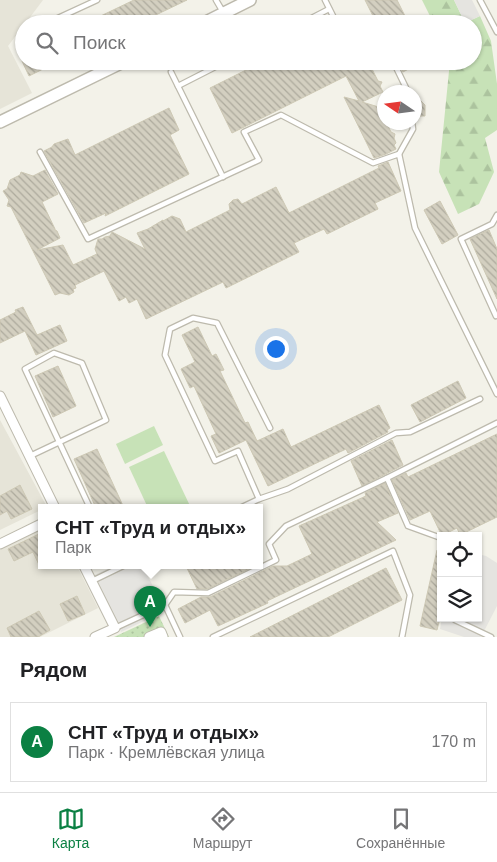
<!DOCTYPE html>
<html lang="ru">
<head>
<meta charset="utf-8">
<style>
	:root { --surface:#fff; --page:#f6f6f6; --text:#202124; --muted:#757577; --line:#e0e0e0; --accent:#0b8043 }
	body { margin:0; font-family:Helvetica,sans-serif; background:var(--page); color:var(--text) }
	.controls { position:absolute; right:15px; bottom:15px; display:grid; overflow:hidden; border-radius:0px; box-shadow:0 1px 4px #0004 }
	.controls button { width:45px; height:45px; display:grid; place-items:center; padding:0; border:0; border-bottom:1px solid var(--line); background:var(--surface); color:var(--text); font:25px sans-serif }
	.compass { position:absolute; left:377px; top:85px; width:45px; height:45px; border-radius:50%; background:var(--surface); box-shadow:0 1px 4px #0004; rotate:283deg }
	.you { position:absolute; left:275px; top:348px; width:18px; height:18px; margin:-12px; border:4px solid #fff; border-radius:50%; background:#1a73e8; box-shadow:0 0 0 8px #1a73e833 }
	.badge { display:grid; place-items:center; width:32px; height:32px; border-radius:50%; background:var(--accent); color:#fff; font-size:16px; font-weight:700 }
	.pin { position:absolute; translate:-50% -41px; filter:drop-shadow(0 1px 2px #0008) }
	.pin::after { content:''; position:absolute; top:26px; width:18px; height:15px; background:inherit; clip-path:polygon(0 0,100% 0,50% 100%) }
	.popup { position:absolute; left:38px; top:504px; width:225px; height:65px; box-sizing:border-box; display:grid; place-content:center; border-radius:0px; background:var(--surface); filter:drop-shadow(0 1px 4px #0005); font-size:16px; white-space:nowrap; color:var(--muted) }
	.popup b { font-size:19px; color:var(--text) }
	.popup::after { content:''; position:absolute; left:50%; top:100%; margin-left:-10px; border:10px solid transparent; border-top-color:var(--surface) }
	.list { margin:0; padding:0; list-style:none }
	h2 { display:flex; justify-content:space-between; align-items:center; height:65px; margin:0; padding:0 20px; font-size:21px }
	h2 small { font-size:16px; font-weight:400; color:var(--muted) }
	.list li { display:grid; grid-template-columns:32px 1fr auto; gap:15px; align-items:center; box-sizing:border-box; height:80px; margin:0 10px 10px; padding:0 10px; border:1px solid var(--line); border-radius:0px }
	.list b { display:block; font-size:19px; white-space:nowrap }
	.list p { margin:0; font-size:16px; white-space:nowrap; color:var(--muted) }
	.list em { font-size:16px; font-style:normal; color:var(--muted) }
	.icon { flex:none; width:28px; height:28px; fill:none; stroke:currentColor; stroke-width:2; stroke-linecap:round; stroke-linejoin:round }
	.map { position:relative; flex:none; width:497px; height:637px; overflow:hidden }
	.search { position:absolute; background:var(--surface); box-shadow:0 1px 4px #0004; left:15px; right:15px; top:15px; height:55px; display:flex; align-items:center; gap:12px; box-sizing:border-box; padding:0 18px; border-radius:28px; color:var(--muted); font-size:19px }
	.sheet { height:155px; background:var(--surface) }
	nav { display:flex; justify-content:space-around; align-items:center; box-sizing:border-box; height:70px; border-top:1px solid var(--line); background:var(--surface); font-size:14px; color:var(--muted) }
	nav a { display:grid; justify-items:center; gap:2px }
	nav .on { color:var(--accent) }
	.map>svg:first-child { display:block }
	.residential { fill:#e6e4d8 }
	.grass { fill:#c7e2b7 }
	.forest { fill:url(#forest-firs) }
	.park { fill:url(#park-dots) }
	.parking { fill:#e5e4e0 }
	.building { fill:url(#building-back-hatch); stroke:#cdc8b4 }
	.lines { fill:none; stroke-linecap:round; stroke-linejoin:round }
	.service-casing { stroke:#bdbaad; stroke-width:7 }
	.minor-casing { stroke:#bdbaad; stroke-width:11 }
	.tertiary-casing { stroke:#bdbaad; stroke-width:14 }
	.service { stroke:#fff; stroke-width:4.5 }
	.minor { stroke:#fff; stroke-width:9 }
	.tertiary { stroke:#fff; stroke-width:11 }
</style>
</head>
<body>
<div class="map">
<svg width="497" height="637" viewBox="0 0 497 637">
	<defs>
		<pattern id="forest-firs" width="22" height="20" patternUnits="userSpaceOnUse" patternTransform="scale(1.25)"><rect width="22" height="20" fill="#c7e2b7"/><path d="M5 1l3.5 6h-7zM16 11l3.5 6h-7z" fill="#acc39e"/></pattern>
		<pattern id="park-dots" width="8" height="8" patternUnits="userSpaceOnUse" patternTransform="scale(1.25)"><rect width="8" height="8" fill="#c7e2b7"/><path d="M2 2h.1M6 6h.1" fill="none" stroke="#acc39e" stroke-width="1.8" stroke-linecap="round"/></pattern>
		<pattern id="building-back-hatch" width="6" height="6" patternUnits="userSpaceOnUse" patternTransform="scale(1.25)"><rect width="6" height="6" fill="#d3cfc0"/><path d="M-1 5l2 2M0 0l6 6M5-1l2 2" fill="none" stroke="#adaa9d"/></pattern>
	</defs>
	<rect width="100%" height="100%" fill="#f3f2e9"/>
	<g class="residential">
		<polygon points="0,0 43,0 25,24 24,24 24,25 8,46 32,93 0,109"/>
		<polygon points="0,420 47,507 41,508 41,510 0,530"/>
		<polygon points="41,529 41,566 77,566 98,608 40,637 0,637 0,550"/>
	</g>
	<g class="grass">
		<polygon points="154,426 163,445 125,464 116,444"/>
		<polygon points="164,451 191,508 148,508 129,467"/>
	</g>
	<polygon class="forest" points="422,0 454,0 465,23 480,16 491,41 497,84 497,130 485,138 494,172 479,204 458,214 439,172 450,61 473,61 473,24 434,24"/>
	<polygon class="park" points="159,616 169,637 114,637"/>
	<g class="parking">
		<polygon points="454,0 472,0 480,16 465,23"/>
		<polygon points="478,554 486,556 497,563 497,606 481,637 464,637 440,629 442,618 478,618"/>
		<polygon points="114,566 143,566 165,611 121,632 94,575"/>
	</g>
	<g class="building">
		<polygon points="134,0 187,0 137,24 84,24"/>
		<polygon points="365,0 397,0 409,24 377,24"/>
		<polygon points="22,61 59,61 29,76"/>
		<polygon points="264,61 368,61 378,81 382,82 380,86 383,92 362,102 382,108 381,112 384,119 384,122 386,122 391,132 395,134 394,138 396,143 394,145 396,149 386,154 374,158 344,97 359,101 346,76 232,133 210,88"/>
		<polygon points="398,61 423,61 403,72"/>
		<polygon points="420,100 425,105 425,116 414,116 414,101"/>
		<polygon points="169,108 179,130 170,135 189,174 105,216 106,213 84,223 44,151 52,147 54,144 68,139 75,155"/>
		<polygon points="388,162 401,191 375,203 378,209 327,234 324,229 294,243 299,252 226,288 223,282 146,319 137,299 129,303 126,297 119,301 104,271 75,285 76,288 73,289 74,292 69,295 60,293 55,295 11,207 7,206 9,200 3,191 7,189 10,180 20,175 21,172 33,176 45,170 58,194 42,202 55,229 55,230 57,231 60,238 37,250 63,245 73,265 97,254 95,249 98,239 102,239 105,237 110,236 112,232 145,249 137,233 148,229 163,220 163,221 172,216 180,219 186,232 230,210 229,204 233,200 238,199 242,204 276,187 289,213 379,168 378,166"/>
		<polygon points="440,201 458,235 442,244 424,210"/>
		<polygon points="489,230 497,249 497,299 470,239"/>
		<polygon points="23,307 37,335 60,325 67,341 36,355 25,331 0,343 0,320 16,312 15,310"/>
		<polygon points="198,327 212,356 216,354 224,370 220,371 245,423 248,422 257,441 283,429 291,447 379,405 390,428 387,430 388,432 348,453 346,449 268,486 246,440 219,453 211,436 216,434 194,386 190,388 181,369 195,362 182,335"/>
		<polygon points="58,366 76,406 53,417 35,376"/>
		<polygon points="458,381 466,398 420,422 411,405"/>
		<polygon points="497,434 497,517 460,535 457,528 443,535 441,534 430,511 410,520 392,480 406,473 408,477"/>
		<polygon points="392,440 403,465 362,486 351,461"/>
		<polygon points="97,449 124,508 96,508 74,459"/>
		<polygon points="385,483 398,513 377,522 396,540 267,601 268,603 218,626 210,610 185,623 178,609 201,597 210,597 273,566 287,566 312,554 299,526 366,496 365,493"/>
		<polygon points="20,485 32,509 11,519 7,511 0,515 0,496"/>
		<polygon points="41,533 41,569 33,552 14,561 8,549"/>
		<polygon points="437,550 441,550 441,614 437,630 420,626"/>
		<polygon points="186,566 255,566 207,589 197,589"/>
		<polygon points="386,568 402,600 328,637 250,637"/>
		<polygon points="77,596 85,614 68,621 60,604"/>
		<polygon points="39,611 50,630 38,637 11,637 7,628"/>
	</g>
	<g class="lines">
		<g class="service-casing">
			<g id="service">
				<polyline points="216,0 223,12"/>
				<polyline points="325,0 337,24"/>
				<polyline points="480,0 497,32"/>
				<polyline points="45,24 97,0"/>
				<polyline points="300,24 329,9"/>
				<polyline points="393,61 408,92"/>
				<polyline points="171,72 223,177"/>
				<polyline points="178,86 227,61"/>
				<polyline points="40,152 88,239 259,160 244,132 281,115 373,163 399,154 415,228 497,394"/>
				<polyline points="399,154 413,129 412,122"/>
				<polyline points="496,316 461,239 492,224 497,215"/>
				<polyline points="30,456 106,420 82,363 54,353 25,369 90,508"/>
				<polyline points="387,478 408,526 441,538"/>
				<polyline points="259,499 238,451 215,461 165,355 170,329 193,318 217,323 270,428"/>
				<polyline points="240,508 259,499 288,489 396,433 410,432 480,399"/>
				<polyline points="92,581 123,566"/>
				<polyline points="165,605 174,592 208,593 276,560 269,544 286,526 387,478 497,423"/>
				<polyline points="455,618 455,620 491,637"/>
				<polyline points="115,628 165,605 180,637"/>
				<polyline points="213,637 393,551 410,595 402,637"/>
			</g>
		</g>
		<g class="minor-casing">
			<g id="minor">
				<polyline points="0,396 55,508"/>
				<polyline points="0,544 41,524"/>
				<polyline points="84,566 115,628 95,637"/>
				<polyline points="149,637 161,632 163,637"/>
			</g>
		</g>
		<g class="tertiary-casing">
			<g id="tertiary">
				<polyline points="202,24 250,0"/>
				<polyline points="0,122 125,61"/>
			</g>
		</g>
		<use href="#service" class="service"/>
		<use href="#minor" class="minor"/>
		<use href="#tertiary" class="tertiary"/>
	</g>
</svg>
<div class="controls">
<button><svg class="icon" aria-label="locate" viewBox="0 0 24 24"><circle cx="12" cy="12" r="6"/><path d="M12 2v4M12 18v4M2 12h4M18 12h4"/></svg></button>
<button><svg class="icon" aria-label="layers" viewBox="0 0 24 24"><path d="M12 4l9 5-9 5-9-5zM3 14l9 5 9-5"/></svg></button>
</div>
<svg class="compass" viewBox="-18 -18 36 36"><path d="M0-13l5 13h-10z" fill="#e53935"/><path d="M0 13l5-13h-10z" fill="#757577"/></svg>
<div class="you"></div>
<div class="pin badge" style="left:150px;top:627px">A</div>
<div class="popup"><b>СНТ «Труд и отдых»</b>Парк</div>
<div class="search"><svg class="icon" aria-label="search" viewBox="0 0 24 24"><circle cx="10" cy="10" r="6"/><path d="M15 15l6 6"/></svg>Поиск</div>
</div>
<section class="sheet">
<h2>Рядом<small></small></h2>
<ul class="list">
<li><span class="badge">A</span><div><b>СНТ «Труд и отдых»</b><p>Парк · Кремлёвская улица</p></div><em>170 m</em></li>
</ul>
</section>
<nav>
<a class="on"><svg class="icon" aria-label="map" viewBox="0 0 24 24"><path d="M3 6l6-2 6 2 6-2v14l-6 2-6-2-6 2zM9 4v14M15 6v14"/></svg>Карта</a>
<a><svg class="icon" aria-label="directions" viewBox="0 0 24 24"><path d="M12 3l9 9-9 9-9-9zM9 14v-3h6M13 9l2 2-2 2"/></svg>Маршрут</a>
<a><svg class="icon" aria-label="saved" viewBox="0 0 24 24"><path d="M7 4h10v16l-5-4-5 4z"/></svg>Сохранённые</a>
</nav>
</body>
</html>
